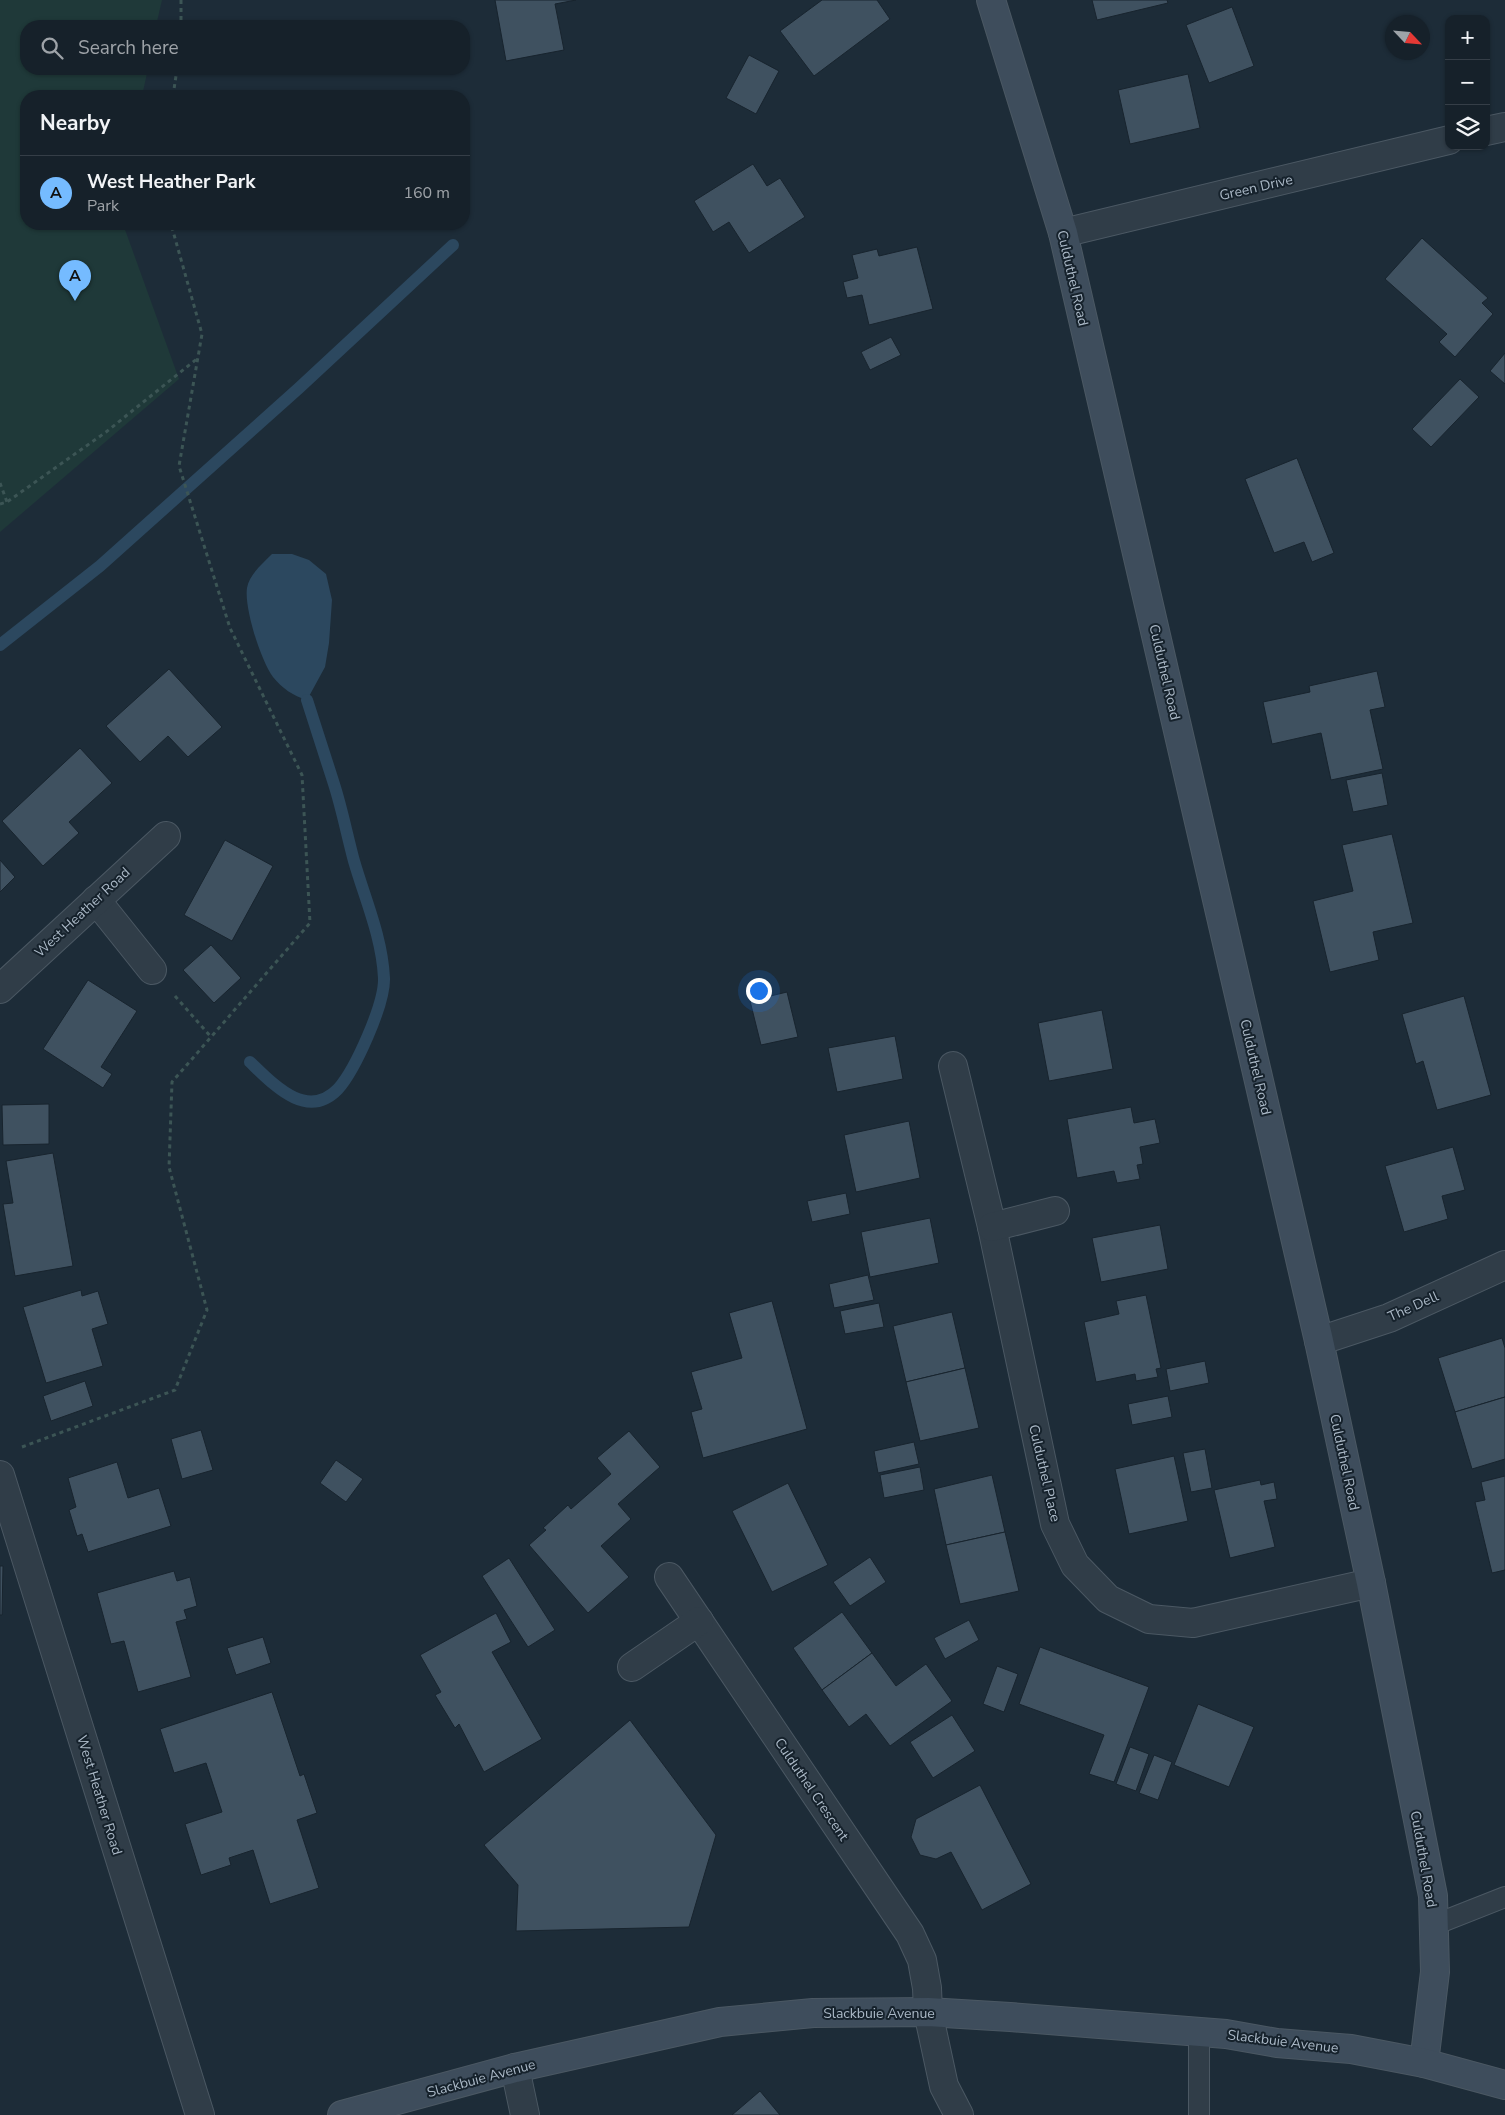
<!DOCTYPE html>
<html lang="en">
<head>
<meta charset="utf-8">
<style>
	:root { --surface:#16212a; --page:#232e36; --text:#f1f3f6; --muted:#9ea3a8; --line:#353e47; --accent:#75bbff }
	body { margin:0; font-family:"Nunito Sans",sans-serif; background:var(--page); color:var(--text) }
	.controls { position:absolute; right:15px; top:15px; display:grid; overflow:hidden; border-radius:10px; box-shadow:0 1px 4px #0004 }
	.controls button { width:45px; height:45px; display:grid; place-items:center; padding:0; border:0; border-bottom:1px solid var(--line); background:var(--surface); color:var(--text); font:25px sans-serif }
	.compass { position:absolute; left:1385px; top:15px; width:45px; height:45px; border-radius:50%; background:var(--surface); box-shadow:0 1px 4px #0004; rotate:116deg }
	.you { position:absolute; left:758px; top:990px; width:18px; height:18px; margin:-12px; border:4px solid #fff; border-radius:50%; background:#1a73e8; box-shadow:0 0 0 8px #1a73e833 }
	.badge { display:grid; place-items:center; width:32px; height:32px; border-radius:50%; background:var(--accent); color:#111; font-size:16px; font-weight:700 }
	.pin { position:absolute; translate:-50% -41px; filter:drop-shadow(0 1px 2px #0008) }
	.pin::after { content:''; position:absolute; top:26px; width:18px; height:15px; background:inherit; clip-path:polygon(0 0,100% 0,50% 100%) }
	.list { margin:0; padding:0; list-style:none }
	h2 { display:flex; justify-content:space-between; align-items:center; height:65px; margin:0; padding:0 20px; font-size:21px }
	h2 small { font-size:16px; font-weight:400; color:var(--muted) }
	.list li { display:grid; grid-template-columns:32px 1fr auto; gap:15px; align-items:center; box-sizing:border-box; height:75px; padding:0 20px; border-top:1px solid var(--line) }
	.list b { display:block; font-size:19px; white-space:nowrap }
	.list p { margin:0; font-size:16px; white-space:nowrap; color:var(--muted) }
	.list em { font-size:16px; font-style:normal; color:var(--muted) }
	.icon { flex:none; width:28px; height:28px; fill:none; stroke:currentColor; stroke-width:2; stroke-linecap:round; stroke-linejoin:round }
	.map { position:relative; flex:none; width:1505px; height:2115px; overflow:hidden }
	.search { position:absolute; background:var(--surface); box-shadow:0 1px 4px #0004; left:20px; top:20px; width:450px; height:55px; display:flex; align-items:center; gap:12px; box-sizing:border-box; padding:0 18px; border-radius:20px; color:var(--muted); font-size:19px }
	.panel { position:absolute; background:var(--surface); box-shadow:0 1px 4px #0004; left:20px; top:90px; width:450px; height:140px; border-radius:20px }
	.map>svg:first-child { display:block }
	.green { fill:#1f3939 }
	.water { fill:#2c485f }
	.lines { fill:none; stroke-linecap:round; stroke-linejoin:round }
	.stream { stroke:#2c485f; stroke-width:12 }
	.building { fill:#3f5160; stroke:#18242e }
	.lane-casing { stroke:#4b5863; stroke-width:22 }
	.street-casing { stroke:#4b5863; stroke-width:30 }
	.secondary-casing { stroke:#4b5863; stroke-width:30 }
	.path { stroke:#3c5555; stroke-width:3; stroke-dasharray:4 4; stroke-linecap:butt }
	.lane { stroke:#303d48; stroke-width:20 }
	.street { stroke:#303d48; stroke-width:28 }
	.secondary { stroke:#3e4d5c; stroke-width:28 }
	.labels { text-anchor:middle; stroke-width:4; stroke-linejoin:round; paint-order:stroke }
	.street-label { font-size:14px; fill:#aab8c6; stroke:#16222c }
</style>
</head>
<body>
<div class="map">
<svg width="1505" height="2115" viewBox="0 0 1505 2115">
	<rect width="100%" height="100%" fill="#1d2c38"/>
	<polygon class="green" points="0,0 162,0 156,26 26,26 26,69 148,69 142,96 26,96 26,224 123,224 179,379 0,532"/>
	<path class="water" d="M272,554H292L309,560L326,574L332,600L329,643L325,667L307,700C293,696 282,688 273,677C261,661 244,608 247,588C249,575 263,563 272,554Z"/>
	<g class="lines">
		<g class="stream">
			<polyline points="0,645 100,566 299,388 453,245"/>
			<path d="M250,1062C274,1085 307,1121 338,1089C355,1070 385,1004 384,978C382,937 365,899 354,861C347,835 342,809 334,784C325,756 316,728 307,700"/>
		</g>
	</g>
	<g class="building">
		<polygon points="495,0 576,0 555,4 564,50 506,61"/>
		<polygon points="822,0 877,0 890,19 814,76 780,31"/>
		<polygon points="1092,0 1167,0 1168,3 1097,20"/>
		<polygon points="1232,7 1254,66 1209,83 1186,25"/>
		<polygon points="749,55 779,71 756,114 726,98"/>
		<polygon points="1188,74 1200,128 1130,144 1118,90"/>
		<polygon points="753,164 767,186 780,178 805,217 749,253 729,222 713,232 694,201"/>
		<polygon points="1422,238 1488,298 1482,303 1493,314 1455,357 1439,342 1447,334 1385,279"/>
		<polygon points="917,247 933,309 869,325 862,295 847,298 843,282 858,278 852,255 877,249 879,256"/>
		<polygon points="891,337 901,355 870,370 861,352"/>
		<polygon points="1505,353 1505,384 1490,371"/>
		<polygon points="1460,379 1479,397 1431,447 1412,429"/>
		<polygon points="1297,458 1334,553 1312,562 1304,542 1274,553 1245,479"/>
		<polygon points="169,669 222,727 188,757 168,736 140,762 106,726"/>
		<polygon points="1377,671 1385,707 1370,710 1383,769 1331,780 1321,733 1272,744 1263,702 1310,692 1309,686"/>
		<polygon points="80,748 112,783 69,822 79,833 43,866 2,821"/>
		<polygon points="1382,773 1388,805 1353,812 1346,780"/>
		<polygon points="1392,834 1413,923 1373,932 1379,960 1330,972 1313,901 1353,891 1342,845"/>
		<polygon points="225,840 273,866 232,941 184,915"/>
		<polygon points="0,860 15,877 0,892"/>
		<polygon points="211,945 241,978 214,1003 183,970"/>
		<polygon points="88,980 137,1011 101,1067 112,1074 103,1088 43,1049"/>
		<polygon points="787,992 798,1037 761,1045 750,1001"/>
		<polygon points="1464,996 1491,1095 1437,1110 1423,1061 1416,1064 1402,1014"/>
		<polygon points="1102,1010 1113,1069 1049,1081 1038,1023"/>
		<polygon points="895,1036 903,1079 837,1092 828,1048"/>
		<polygon points="49,1104 49,1144 3,1145 2,1105"/>
		<polygon points="1131,1107 1134,1123 1155,1119 1160,1143 1140,1147 1143,1164 1137,1165 1140,1179 1117,1183 1114,1171 1077,1178 1067,1119"/>
		<polygon points="909,1121 920,1178 856,1192 844,1135"/>
		<polygon points="1453,1147 1465,1190 1442,1196 1448,1219 1404,1232 1385,1166"/>
		<polygon points="53,1153 73,1266 15,1276 3,1204 13,1203 6,1161"/>
		<polygon points="846,1193 850,1214 812,1222 807,1201"/>
		<polygon points="930,1218 939,1263 870,1277 861,1232"/>
		<polygon points="1160,1225 1168,1269 1101,1282 1092,1238"/>
		<polygon points="868,1275 874,1300 834,1308 829,1284"/>
		<polygon points="81,1290 82,1296 98,1291 108,1324 92,1329 103,1366 46,1383 23,1307"/>
		<polygon points="1146,1295 1161,1368 1156,1369 1158,1377 1136,1381 1135,1374 1096,1382 1084,1322 1119,1314 1116,1301"/>
		<polygon points="772,1301 807,1429 703,1458 691,1412 702,1409 691,1372 742,1358 729,1313"/>
		<polygon points="879,1303 884,1327 845,1334 840,1311"/>
		<polygon points="952,1312 965,1368 906,1382 893,1326"/>
		<polygon points="1502,1338 1505,1348 1505,1397 1455,1412 1438,1358"/>
		<polygon points="1205,1361 1209,1383 1170,1391 1166,1369"/>
		<polygon points="965,1368 979,1428 920,1441 906,1382"/>
		<polygon points="85,1381 93,1406 51,1421 43,1396"/>
		<polygon points="1168,1396 1172,1417 1132,1425 1128,1404"/>
		<polygon points="1505,1397 1505,1459 1472,1469 1455,1412"/>
		<polygon points="201,1430 213,1470 182,1479 171,1439"/>
		<polygon points="629,1431 660,1467 618,1504 631,1519 601,1546 629,1577 588,1613 529,1545 546,1530 543,1528 568,1505 571,1509 611,1474 597,1458"/>
		<polygon points="914,1442 919,1464 878,1473 874,1451"/>
		<polygon points="1205,1449 1212,1488 1191,1492 1183,1453"/>
		<polygon points="1174,1456 1188,1521 1129,1534 1115,1469"/>
		<polygon points="336,1460 363,1479 346,1502 320,1483"/>
		<polygon points="117,1462 128,1498 159,1488 171,1526 88,1552 82,1534 77,1536 69,1510 76,1507 68,1478"/>
		<polygon points="920,1467 924,1490 884,1498 880,1475"/>
		<polygon points="992,1475 1005,1532 946,1545 934,1489"/>
		<polygon points="1505,1476 1505,1570 1492,1573 1475,1502 1485,1500 1481,1482"/>
		<polygon points="1260,1480 1261,1485 1274,1482 1277,1499 1264,1501 1275,1547 1230,1558 1214,1490"/>
		<polygon points="788,1483 828,1565 772,1592 732,1511"/>
		<polygon points="1005,1532 1019,1591 960,1604 946,1545"/>
		<polygon points="870,1557 886,1582 850,1606 833,1582"/>
		<polygon points="509,1558 555,1630 528,1647 482,1576"/>
		<polygon points="0,1566 3,1566 2,1615 0,1615"/>
		<polygon points="174,1571 177,1581 190,1577 197,1606 184,1610 187,1619 176,1622 191,1677 138,1692 124,1641 111,1644 97,1593"/>
		<polygon points="842,1612 872,1653 822,1690 793,1648"/>
		<polygon points="496,1613 511,1642 492,1652 542,1739 484,1772 459,1724 455,1728 435,1695 441,1692 420,1655"/>
		<polygon points="969,1620 979,1640 945,1659 934,1638"/>
		<polygon points="263,1637 271,1663 236,1675 227,1648"/>
		<polygon points="1040,1647 1149,1687 1114,1782 1089,1774 1104,1735 1019,1704"/>
		<polygon points="872,1653 896,1686 926,1664 952,1701 890,1746 866,1714 849,1727 822,1690"/>
		<polygon points="997,1666 1018,1674 1004,1712 983,1704"/>
		<polygon points="272,1692 300,1776 304,1774 317,1813 297,1820 319,1888 270,1904 253,1850 229,1858 231,1865 201,1875 185,1824 222,1812 206,1763 174,1773 160,1729"/>
		<polygon points="1198,1704 1254,1727 1229,1787 1174,1765"/>
		<polygon points="952,1715 975,1751 933,1778 910,1742"/>
		<polygon points="630,1720 716,1835 689,1927 516,1931 518,1885 484,1845"/>
		<polygon points="1130,1747 1149,1754 1136,1791 1116,1784"/>
		<polygon points="1154,1755 1172,1762 1158,1800 1139,1793"/>
		<polygon points="980,1785 1031,1884 982,1910 951,1852 936,1859 920,1855 911,1837 916,1819"/>
		<polygon points="760,2091 780,2115 732,2115"/>
	</g>
	<g class="lines">
		<g class="lane-casing">
			<g id="lane">
				<polyline points="1434,1925 1505,1897"/>
				<polyline points="1199,2115 1199,2032"/>
			</g>
		</g>
		<g class="street-casing">
			<g id="street">
				<polyline points="1486,131 1505,127"/>
				<polyline points="1063,233 1449,140"/>
				<polyline points="96,900 152,970"/>
				<polyline points="0,989 166,836"/>
				<polyline points="953,1066 992,1227 1055,1524 1075,1565 1108,1599 1149,1619 1193,1623 1371,1583"/>
				<polyline points="992,1227 1055,1211"/>
				<polyline points="1319,1341 1389,1318 1505,1265"/>
				<polyline points="0,1475 200,2115"/>
				<polyline points="669,1577 910,1934 922,1960 927,1988 928,2012 944,2086 959,2115"/>
				<polyline points="632,1667 699,1621"/>
				<polyline points="515,2068 525,2115"/>
			</g>
		</g>
		<g class="secondary-casing">
			<g id="secondary">
				<polyline points="991,0 1063,233 1319,1341 1371,1583 1433,1896 1435,1972 1424,2063"/>
				<polyline points="342,2115 515,2068 720,2022 813,2013 928,2012 1010,2017 1226,2034 1277,2043 1351,2049 1424,2063 1505,2085"/>
			</g>
		</g>
		<g class="path">
			<polyline points="181,0 181,26"/>
			<polyline points="173,96 177,69"/>
			<polyline points="0,483 7,502"/>
			<polyline points="0,504 7,502 106,432 198,358"/>
			<polyline points="175,996 211,1037"/>
			<polyline points="22,1447 175,1390 207,1310 169,1167 172,1082 310,923 302,775 230,628 179,466 202,334 171,224"/>
		</g>
		<use href="#lane" class="lane"/>
		<use href="#street" class="street"/>
		<use href="#secondary" class="secondary"/>
	</g>
	<g class="labels">
		<g class="street-label">
			<text transform="translate(1256 187) rotate(-13)" y="5">Green Drive</text>
			<text transform="translate(1073 278) rotate(77)" y="5">Culduthel Road</text>
			<text transform="translate(1165 672) rotate(77)" y="5">Culduthel Road</text>
			<text transform="translate(82 912) rotate(-43)" y="5">West Heather Road</text>
			<text transform="translate(1256 1067) rotate(77)" y="5">Culduthel Road</text>
			<text transform="translate(1413 1306) rotate(-24)" y="5">The Dell</text>
			<text transform="translate(1345 1462) rotate(78)" y="5">Culduthel Road</text>
			<text transform="translate(1045 1473) rotate(77)" y="5">Culduthel Place</text>
			<text transform="translate(812 1789) rotate(56)" y="5">Culduthel Crescent</text>
			<text transform="translate(100 1795) rotate(73)" y="5">West Heather Road</text>
			<text transform="translate(1424 1859) rotate(80)" y="5">Culduthel Road</text>
			<text x="879" y="2018">Slackbuie Avenue</text>
			<text transform="translate(1283 2041) rotate(7)" y="5">Slackbuie Avenue</text>
			<text transform="translate(481 2078) rotate(-15)" y="5">Slackbuie Avenue</text>
		</g>
	</g>
</svg>
<div class="controls">
<button>+</button>
<button>−</button>
<button><svg class="icon" aria-label="layers" viewBox="0 0 24 24"><path d="M12 4l9 5-9 5-9-5zM3 14l9 5 9-5"/></svg></button>
</div>
<svg class="compass" viewBox="-18 -18 36 36"><path d="M0-13l5 13h-10z" fill="#e53935"/><path d="M0 13l5-13h-10z" fill="#9ea3a8"/></svg>
<div class="you"></div>
<div class="pin badge" style="left:75px;top:301px">A</div>
<div class="search"><svg class="icon" aria-label="search" viewBox="0 0 24 24"><circle cx="10" cy="10" r="6"/><path d="M15 15l6 6"/></svg>Search here</div>
<section class="panel">
<h2>Nearby<small></small></h2>
<ul class="list">
<li><span class="badge">A</span><div><b>West Heather Park</b><p>Park</p></div><em>160 m</em></li>
</ul>
</section>
</div>
</body>
</html>
